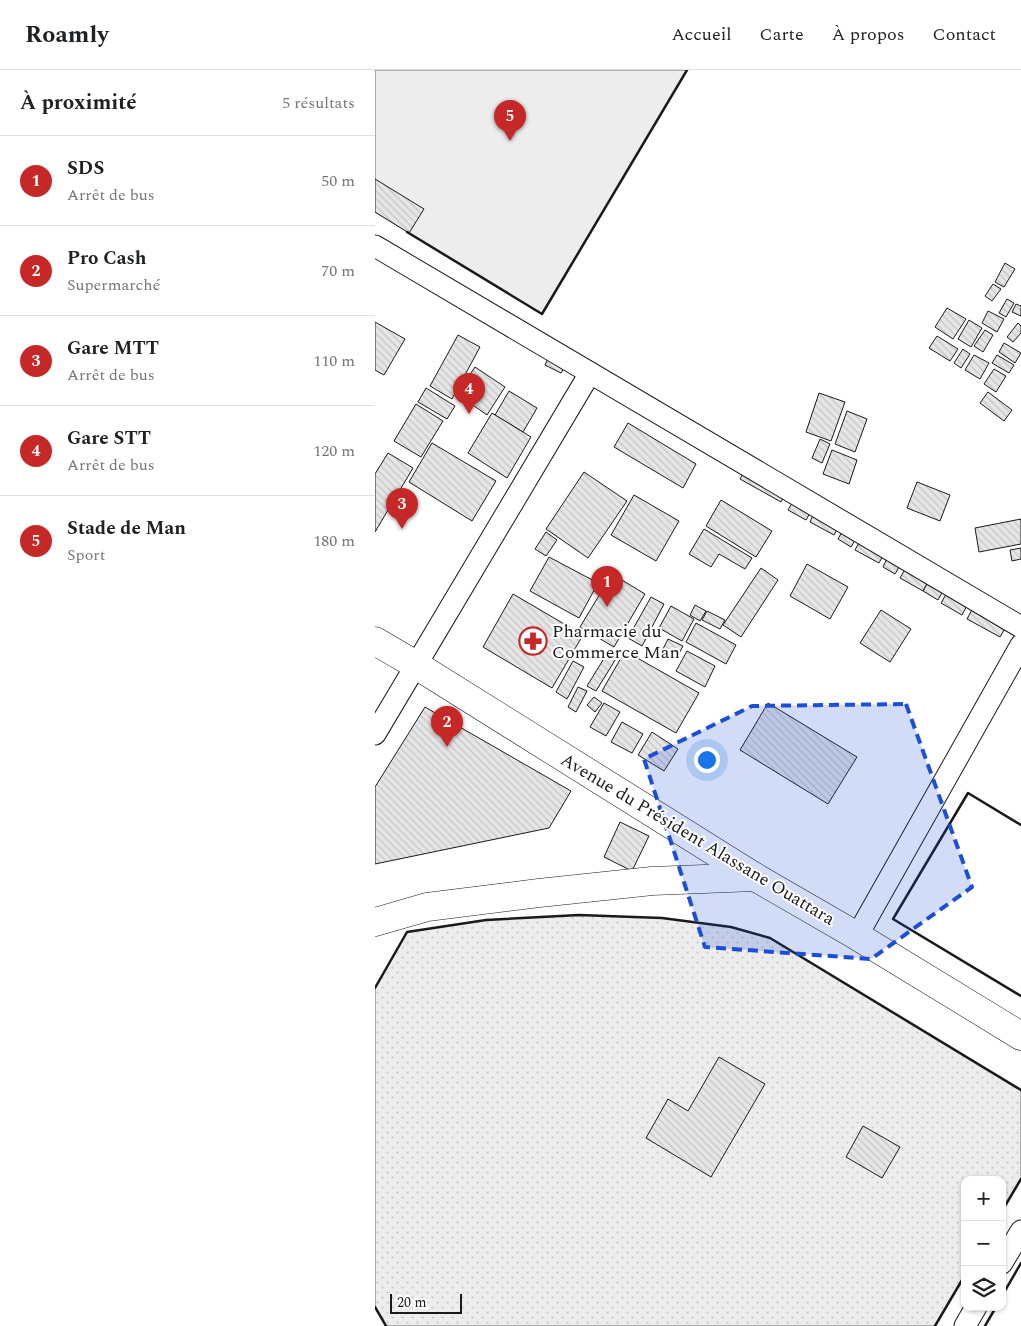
<!DOCTYPE html>
<html lang="fr">
<head>
<meta charset="utf-8">
<style>
	:root { --surface:#fff; --page:#f6f6f6; --text:#202124; --muted:#757577; --line:#e0e0e0; --accent:#c62828 }
	body { margin:0; font-family:Spectral,serif; background:var(--page); color:var(--text) }
	.controls { position:absolute; right:15px; bottom:15px; display:grid; overflow:hidden; border-radius:10px; box-shadow:0 1px 4px #0004 }
	.controls button { width:45px; height:45px; display:grid; place-items:center; padding:0; border:0; border-bottom:1px solid var(--line); background:var(--surface); color:var(--text); font:25px sans-serif }
	.scale { position:absolute; left:15px; bottom:12px; width:72px; box-sizing:border-box; padding-left:5px; border:2px solid #1a1a1a; border-top:0; font-size:14px; line-height:18px; white-space:nowrap; color:#1a1a1a; -webkit-text-stroke:4px #fff; paint-order:stroke }
	.you { position:absolute; left:331px; top:689px; width:18px; height:18px; margin:-12px; border:4px solid #fff; border-radius:50%; background:#1a73e8; box-shadow:0 0 0 8px #1a73e833 }
	.badge { display:grid; place-items:center; width:32px; height:32px; border-radius:50%; background:var(--accent); color:#fff; font-size:16px; font-weight:700 }
	.pin { position:absolute; translate:-50% -41px; filter:drop-shadow(0 1px 2px #0008) }
	.pin::after { content:''; position:absolute; top:26px; width:18px; height:15px; background:inherit; clip-path:polygon(0 0,100% 0,50% 100%) }
	.list { margin:0; padding:0; list-style:none }
	h2 { display:flex; justify-content:space-between; align-items:center; height:65px; margin:0; padding:0 20px; font-size:21px }
	h2 small { font-size:16px; font-weight:400; color:var(--muted) }
	.list li { display:grid; grid-template-columns:32px 1fr auto; gap:15px; align-items:center; box-sizing:border-box; height:90px; padding:0 20px; border-top:1px solid var(--line) }
	.list b { display:block; font-size:19px; white-space:nowrap }
	.list p { margin:0; font-size:16px; white-space:nowrap; color:var(--muted) }
	.list em { font-size:16px; font-style:normal; color:var(--muted) }
	.icon { flex:none; width:28px; height:28px; fill:none; stroke:currentColor; stroke-width:2; stroke-linecap:round; stroke-linejoin:round }
	.map { position:relative; flex:none; width:646px; height:1256px; overflow:hidden }
	header { display:flex; align-items:center; gap:30px; box-sizing:border-box; height:70px; padding:0 25px; background:var(--surface); border-bottom:1px solid var(--line) }
	header strong { font-size:24px }
	nav { display:flex; gap:28px; margin-inline-start:auto; font-size:18px }
	main { display:flex }
	aside { flex:1; background:var(--surface) }
	.map>svg:first-child { display:block }
	.grass { fill:url(#grass-dots); stroke:#6a6a6a }
	.built { fill:#ededed; stroke:#6a6a6a }
	.building { fill:url(#building-back-hatch); stroke:#1a1a1a }
	.lines { fill:none; stroke-linecap:round; stroke-linejoin:round }
	.street-casing { stroke:#1a1a1a; stroke-width:23 }
	.primary-casing { stroke:#1a1a1a; stroke-width:29 }
	.street { stroke:#fff; stroke-width:21 }
	.primary { stroke:#fff; stroke-width:28 }
	.wall { stroke:#1a1a1a; stroke-width:2.5 }
	.marked { fill:#1d4ed8; fill-opacity:0.2; stroke:#1d4ed8; stroke-width:4; stroke-dasharray:10 6; stroke-linejoin:round }
	.labels { text-anchor:middle; stroke-width:4; stroke-linejoin:round; paint-order:stroke }
	.poi-label { font-size:18px; fill:#1a1a1a; stroke:#fff; text-anchor:start }
	.street-label { font-size:18px; fill:#1a1a1a; stroke:#fff }
</style>
</head>
<body>
<header>
<strong>Roamly</strong>
<nav><a>Accueil</a><a>Carte</a><a>À propos</a><a>Contact</a></nav>
</header>
<main>
<aside>
<h2>À proximité<small>5 résultats</small></h2>
<ul class="list">
<li><span class="badge">1</span><div><b>SDS</b><p>Arrêt de bus</p></div><em>50 m</em></li>
<li><span class="badge">2</span><div><b>Pro Cash</b><p>Supermarché</p></div><em>70 m</em></li>
<li><span class="badge">3</span><div><b>Gare MTT</b><p>Arrêt de bus</p></div><em>110 m</em></li>
<li><span class="badge">4</span><div><b>Gare STT</b><p>Arrêt de bus</p></div><em>120 m</em></li>
<li><span class="badge">5</span><div><b>Stade de Man</b><p>Sport</p></div><em>180 m</em></li>
</ul>
</aside>
<div class="map">
<svg width="646" height="1256" viewBox="0 0 646 1256">
	<defs>
		<pattern id="grass-dots" width="8" height="8" patternUnits="userSpaceOnUse" patternTransform="scale(1.25)"><rect width="8" height="8" fill="#ededed"/><path d="M2 2h.1M6 6h.1" fill="none" stroke="#cbcbcb" stroke-width="1.8" stroke-linecap="round"/></pattern>
		<pattern id="building-back-hatch" width="6" height="6" patternUnits="userSpaceOnUse" patternTransform="scale(1.25)"><rect width="6" height="6" fill="#e6e6e6"/><path d="M-1 5l2 2M0 0l6 6M5-1l2 2" fill="none" stroke="#c5c5c5"/></pattern>
	</defs>
	<rect width="100%" height="100%" fill="#fff"/>
	<polygon class="grass" points="204,845 287,848 356,857 395,868 646,1020 646,1109 627,1141 627,1110 590,1110 590,1205 560,1256 11,1256 0,1237 0,918 32,862 111,850"/>
	<polygon class="built" points="0,0 312,0 167,244 0,142"/>
	<g class="building">
		<polygon points="0,109 49,139 34,163 0,142"/>
		<polygon points="630,193 640,199 629,217 620,212"/>
		<polygon points="618,214 626,219 617,231 610,226"/>
		<polygon points="632,229 639,233 631,247 624,243"/>
		<polygon points="641,234 646,236 646,246 637,242"/>
		<polygon points="572,238 591,249 578,269 560,257"/>
		<polygon points="613,241 629,249 622,262 607,253"/>
		<polygon points="594,250 607,258 596,277 583,269"/>
		<polygon points="0,252 30,269 9,305 0,300"/>
		<polygon points="643,253 646,256 646,263 638,272 632,267"/>
		<polygon points="610,260 618,265 608,282 599,276"/>
		<polygon points="83,265 105,277 77,329 55,316"/>
		<polygon points="562,266 583,279 575,291 554,278"/>
		<polygon points="629,273 646,283 640,293 624,282"/>
		<polygon points="588,279 595,284 586,298 579,293"/>
		<polygon points="175,284 192,293 186,303 170,295"/>
		<polygon points="599,285 614,293 605,309 590,300"/>
		<polygon points="622,285 639,295 634,303 617,293"/>
		<polygon points="100,297 130,317 112,345 82,324"/>
		<polygon points="619,299 631,306 621,322 609,314"/>
		<polygon points="51,318 80,336 72,349 43,332"/>
		<polygon points="134,321 162,338 148,362 120,345"/>
		<polygon points="613,322 637,340 629,351 605,333"/>
		<polygon points="444,323 470,332 456,371 431,362"/>
		<polygon points="41,334 68,351 46,387 19,371"/>
		<polygon points="472,341 492,349 480,382 460,374"/>
		<polygon points="117,343 156,367 132,408 93,383"/>
		<polygon points="253,353 321,394 308,418 239,377"/>
		<polygon points="445,369 455,374 447,393 437,388"/>
		<polygon points="57,373 121,411 97,451 34,412"/>
		<polygon points="457,380 482,390 474,414 448,404"/>
		<polygon points="13,383 38,398 0,462 0,404"/>
		<polygon points="370,400 411,423 406,432 365,409"/>
		<polygon points="209,402 252,431 213,488 171,459"/>
		<polygon points="542,412 575,425 565,451 532,438"/>
		<polygon points="259,425 304,451 281,491 236,465"/>
		<polygon points="420,428 438,438 431,450 413,440"/>
		<polygon points="346,430 397,461 381,487 331,456"/>
		<polygon points="439,443 464,456 459,465 435,452"/>
		<polygon points="646,449 646,474 604,482 600,458"/>
		<polygon points="469,458 483,465 476,477 463,469"/>
		<polygon points="329,459 377,488 370,499 344,484 336,497 314,484"/>
		<polygon points="171,462 182,470 171,486 160,479"/>
		<polygon points="487,467 511,480 504,493 480,480"/>
		<polygon points="646,478 646,489 637,491 635,480"/>
		<polygon points="514,484 527,492 520,504 508,497"/>
		<polygon points="174,487 223,513 204,548 155,521"/>
		<polygon points="432,494 473,517 455,549 415,526"/>
		<polygon points="533,494 556,506 548,521 525,508"/>
		<polygon points="386,498 403,510 366,567 348,555"/>
		<polygon points="237,504 270,524 239,577 205,557"/>
		<polygon points="555,509 570,517 563,530 548,521"/>
		<polygon points="573,521 594,532 587,545 566,533"/>
		<polygon points="138,524 208,565 177,618 108,577"/>
		<polygon points="276,527 289,534 267,576 253,568"/>
		<polygon points="320,535 331,541 325,551 315,545"/>
		<polygon points="296,536 319,549 307,571 284,558"/>
		<polygon points="599,536 632,555 625,567 592,549"/>
		<polygon points="506,540 536,559 515,592 485,573"/>
		<polygon points="332,541 350,550 345,559 327,550"/>
		<polygon points="321,553 361,575 351,594 311,572"/>
		<polygon points="293,569 308,576 301,589 287,581"/>
		<polygon points="250,581 324,623 301,663 227,621"/>
		<polygon points="312,581 340,596 330,617 301,601"/>
		<polygon points="233,582 242,587 221,621 212,616"/>
		<polygon points="198,591 209,597 192,629 181,622"/>
		<polygon points="203,617 212,621 201,642 193,637"/>
		<polygon points="219,627 227,633 220,642 212,635"/>
		<polygon points="229,633 245,642 231,666 215,657"/>
		<polygon points="393,633 482,687 453,734 365,680"/>
		<polygon points="50,637 196,721 174,758 0,794 0,717"/>
		<polygon points="247,652 268,664 257,683 236,672"/>
		<polygon points="277,662 303,679 289,701 263,685"/>
		<polygon points="245,752 274,766 257,801 229,787"/>
		<polygon points="344,987 390,1014 336,1107 271,1068 293,1029 313,1041"/>
		<polygon points="488,1056 525,1077 507,1108 471,1087"/>
	</g>
	<g class="lines">
		<g class="street-casing">
			<g id="street">
				<polyline points="0,176 646,557"/>
				<polyline points="0,664 215,303"/>
				<polyline points="482,866 646,575"/>
				<polyline points="627,1193 646,1161"/>
				<polyline points="590,1256 601,1237"/>
			</g>
		</g>
		<g class="primary-casing">
			<g id="primary">
				<polyline points="0,571 41,595 380,807 482,866 646,966"/>
				<polyline points="0,852 52,837 164,823 277,811 380,807"/>
			</g>
		</g>
		<use href="#street" class="street"/>
		<use href="#primary" class="primary"/>
		<g class="wall">
			<polyline points="32,162 167,244 312,0"/>
			<polyline points="646,755 593,723 518,849 646,926"/>
			<polyline points="0,918 32,862 111,850 204,845 287,848 356,857 395,868 646,1020"/>
			<polyline points="627,1141 646,1109"/>
			<polyline points="627,1226 646,1193"/>
			<polyline points="0,1237 11,1256"/>
			<polyline points="560,1256 590,1205"/>
			<polyline points="610,1256 621,1237"/>
		</g>
	</g>
	<path class="marked" d="M531,634L597,817L496,889L330,877L269,689L377,636Z"/>
	<defs>
		<g id="pharmacy-ring" transform="scale(1.4375)"><circle r="9.5" fill="#fff" stroke="#c62828" stroke-width="1.5"/><path d="M-2-6h4v4h4v4h-4v4h-4v-4h-4v-4h4Z" fill="#c62828"/></g>
	</defs>
	<g fill-rule="evenodd">
		<use href="#pharmacy-ring" x="158" y="571"/>
	</g>
	<g class="labels">
		<g class="poi-label">
			<text x="177" y="567">Pharmacie du<tspan x="177" dy="21">Commerce Man</tspan></text>
		</g>
		<g class="street-label">
			<text transform="translate(323 769) rotate(31)" y="6">Avenue du Président Alassane Ouattara</text>
		</g>
	</g>
</svg>
<div class="controls">
<button>+</button>
<button>−</button>
<button><svg class="icon" aria-label="layers" viewBox="0 0 24 24"><path d="M12 4l9 5-9 5-9-5zM3 14l9 5 9-5"/></svg></button>
</div>
<div class="scale">20 m</div>
<div class="you"></div>
<div class="pin badge" style="left:232px;top:537px">1</div>
<div class="pin badge" style="left:72px;top:677px">2</div>
<div class="pin badge" style="left:27px;top:459px">3</div>
<div class="pin badge" style="left:94px;top:344px">4</div>
<div class="pin badge" style="left:135px;top:71px">5</div>
</div>
</main>
</body>
</html>
